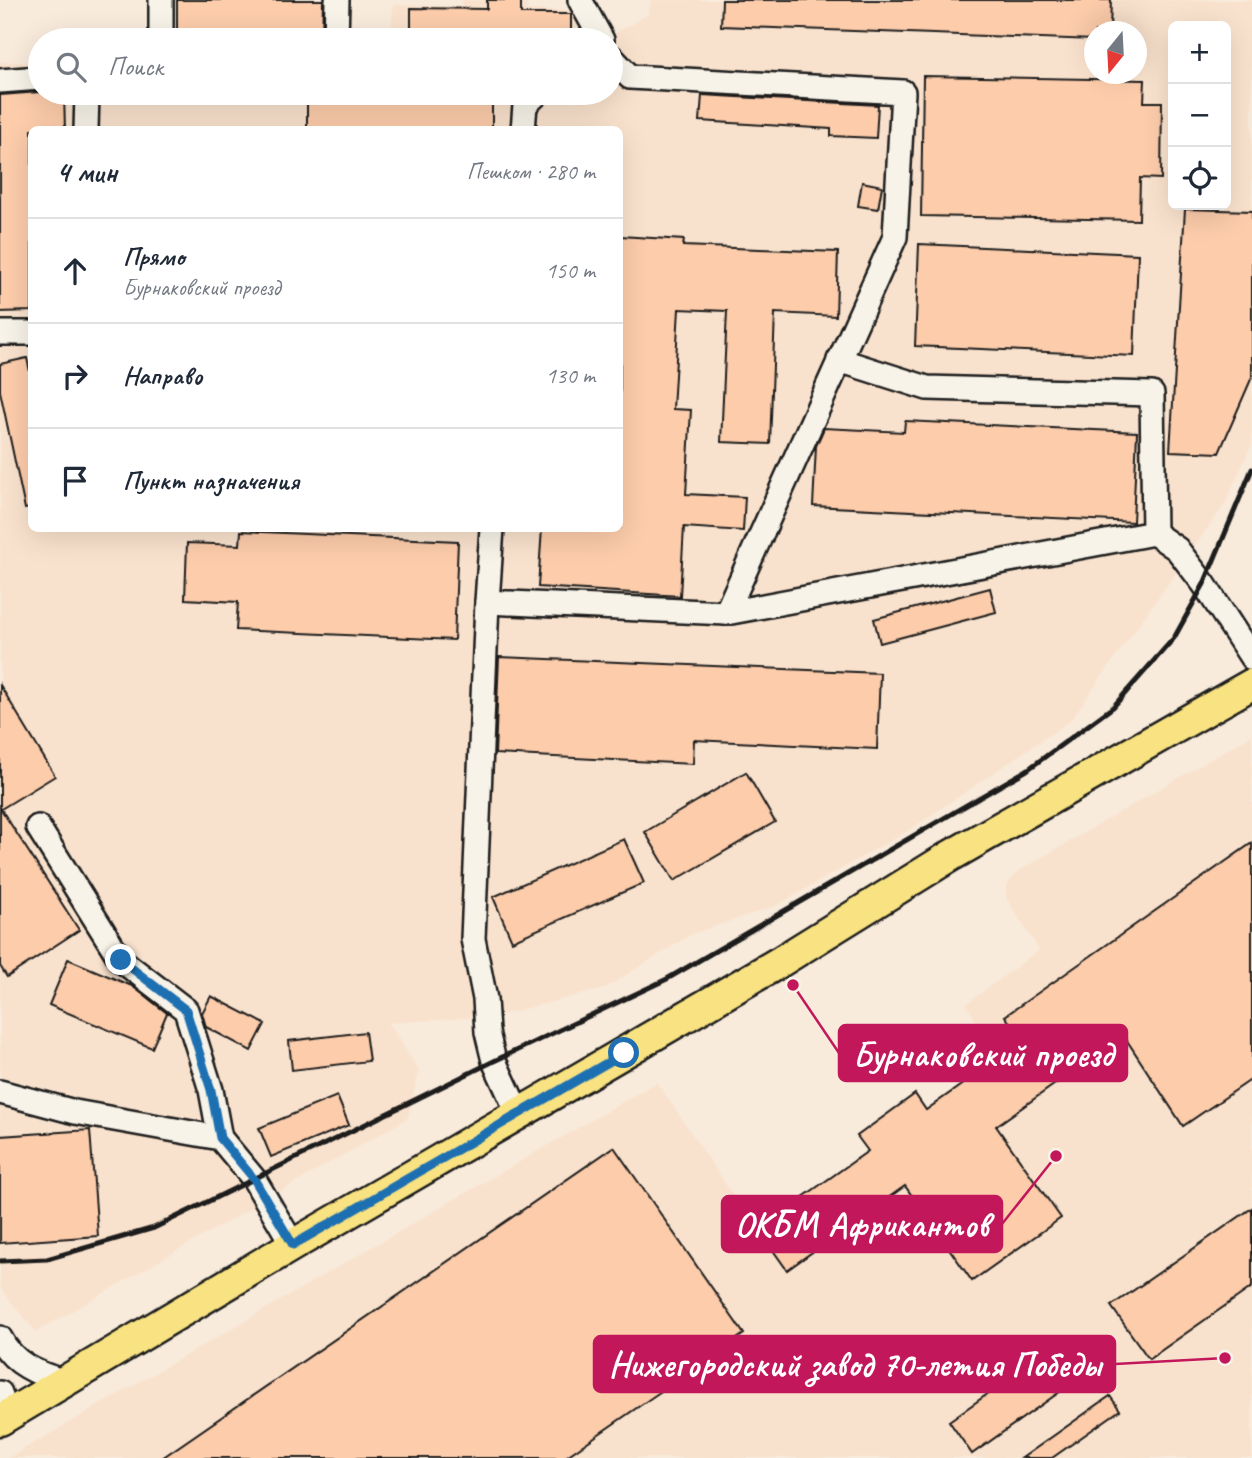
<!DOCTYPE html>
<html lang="ru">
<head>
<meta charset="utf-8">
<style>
	:root { --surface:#fff; --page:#f2f2f3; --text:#1f2937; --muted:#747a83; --line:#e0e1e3 }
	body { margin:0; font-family:Caveat,sans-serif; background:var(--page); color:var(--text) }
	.controls { position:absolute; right:21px; top:21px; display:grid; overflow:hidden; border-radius:10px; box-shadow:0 7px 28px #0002 }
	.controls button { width:63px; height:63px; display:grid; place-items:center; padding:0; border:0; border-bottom:2px solid var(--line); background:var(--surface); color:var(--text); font:35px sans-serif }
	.compass { position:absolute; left:1084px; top:21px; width:63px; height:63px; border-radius:50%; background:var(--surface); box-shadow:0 7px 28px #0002; rotate:198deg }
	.stop { position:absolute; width:21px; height:21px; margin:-16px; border:5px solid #1f6fb2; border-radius:50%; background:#fff }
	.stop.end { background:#1f6fb2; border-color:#fff; box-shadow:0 2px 7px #0008 }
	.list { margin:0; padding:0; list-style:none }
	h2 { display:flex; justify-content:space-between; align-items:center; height:91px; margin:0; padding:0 28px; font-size:30px }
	h2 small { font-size:23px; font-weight:400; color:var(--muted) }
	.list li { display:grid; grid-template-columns:46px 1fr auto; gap:21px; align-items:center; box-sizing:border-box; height:105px; padding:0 28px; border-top:2px solid var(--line) }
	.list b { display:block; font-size:26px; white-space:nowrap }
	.list p { margin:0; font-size:23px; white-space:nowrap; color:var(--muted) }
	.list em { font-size:23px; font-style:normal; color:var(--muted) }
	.icon { flex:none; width:38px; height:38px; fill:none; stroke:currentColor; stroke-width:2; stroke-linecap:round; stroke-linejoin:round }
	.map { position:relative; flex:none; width:1252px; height:1458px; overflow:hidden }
	.search { position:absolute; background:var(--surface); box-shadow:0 7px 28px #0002; left:28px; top:28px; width:595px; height:77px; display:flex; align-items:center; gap:18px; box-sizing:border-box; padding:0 24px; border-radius:38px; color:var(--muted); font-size:26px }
	.panel { position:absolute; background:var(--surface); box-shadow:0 7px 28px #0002; left:28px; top:126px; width:595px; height:406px; border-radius:10px }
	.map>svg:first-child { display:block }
	.built { fill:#f9e2cd; fill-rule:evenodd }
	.building { fill:#fcccab; stroke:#1c1c1c; stroke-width:2 }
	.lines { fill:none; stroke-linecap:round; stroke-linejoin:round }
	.minor-casing { stroke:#1c1c1c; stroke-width:28 }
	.major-casing { stroke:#1c1c1c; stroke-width:35 }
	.minor { stroke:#f7f3e8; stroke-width:23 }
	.major { stroke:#f8e281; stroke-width:30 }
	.rail { stroke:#1c1c1c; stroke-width:5 }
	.route { stroke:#1f6fb2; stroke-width:9 }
	.leader { fill:none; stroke:#c2185b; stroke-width:2.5 }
	.callout-dot { fill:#c2185b; stroke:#f7f3e8; stroke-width:2.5 }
	.callout { fill:#c2185b; stroke:#c2185b; stroke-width:2.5 }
	.callout-label { font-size:35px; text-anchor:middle; font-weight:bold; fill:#fff }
</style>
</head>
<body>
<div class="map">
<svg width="1252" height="1458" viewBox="0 0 1252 1458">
	<rect width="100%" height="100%" fill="#f8ebdc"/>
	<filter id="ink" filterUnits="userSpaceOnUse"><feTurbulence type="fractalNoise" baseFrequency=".0143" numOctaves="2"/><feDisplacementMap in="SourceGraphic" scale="14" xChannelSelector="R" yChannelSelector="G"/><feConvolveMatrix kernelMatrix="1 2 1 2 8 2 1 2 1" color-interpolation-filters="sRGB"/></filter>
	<g filter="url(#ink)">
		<g class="built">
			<polygon points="462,0 527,0 528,10 580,10 581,40 391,40 393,5 462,6"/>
			<path d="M651,0H1252V444L1225,504L1070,721L908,831L776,906L692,934L604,989L496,1016L389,1023L419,1071L408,1118L36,1332L0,1288V62H40V93H611V40H604L648,14ZM1173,26H1226V205H1173ZM1094,32H1136V74H1094ZM32,130H620V528H32Z"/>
			<polygon points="1252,735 1252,1458 8,1458 657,1082 756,1229 998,1058 966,1004 1039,950 1006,898 1006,886 1017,872"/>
		</g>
		<g class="building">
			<polygon points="177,0 323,0 322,40 177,40"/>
			<polygon points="487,0 521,0 521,14 571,14 571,40 411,40 411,8 487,9"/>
			<polygon points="722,0 1111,0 1110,32 1095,32 1095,40 721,26"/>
			<polygon points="923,76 1145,80 1144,102 1162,102 1161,179 1140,178 1139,220 921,216"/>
			<polygon points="40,92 64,93 65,130 32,130 32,311 0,312 0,95"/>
			<polygon points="492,94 492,130 307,130 307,97"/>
			<polygon points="702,95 878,105 876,138 831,136 831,129 700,121"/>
			<polygon points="862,182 882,186 878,209 858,206"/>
			<polygon points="1185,209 1252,211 1252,377 1219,453 1170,451"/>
			<polygon points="620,236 684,240 683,246 838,252 836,316 775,313 770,444 721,442 727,311 679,309 673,409 691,410 686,494 745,497 743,531 684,527 680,596 538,587 542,528 620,528"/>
			<polygon points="919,244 1138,254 1134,356 915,346"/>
			<polygon points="27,358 32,381 32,508 25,509 0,391 0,364"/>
			<polygon points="905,421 1137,432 1133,522 813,506 816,446 824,428 904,432"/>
			<polygon points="241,531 458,541 454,640 236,630 238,602 185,599 187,543 240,545"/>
			<polygon points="990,588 996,612 880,643 874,619"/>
			<polygon points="499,657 880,673 877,749 694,740 693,764 495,754"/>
			<polygon points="0,685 55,776 1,809 79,930 7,977 0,966"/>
			<polygon points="746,772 775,822 674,881 645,832"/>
			<polygon points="624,839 644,883 512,941 493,897"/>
			<polygon points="1252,843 1252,1079 1183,1126 1120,1030 1069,1067 1072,1072 996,1126 1061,1218 972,1281 905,1186 787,1270 758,1229 868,1151 857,1136 915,1094 926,1110 1023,1041 1005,1016"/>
			<polygon points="68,959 132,986 167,1013 152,1048 49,1005"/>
			<polygon points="211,996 265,1024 251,1051 206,1027 202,1013"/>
			<polygon points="365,1032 369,1061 292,1070 289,1041"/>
			<polygon points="337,1096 349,1125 271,1157 259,1128"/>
			<polygon points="90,1130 98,1236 0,1243 0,1136"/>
			<polygon points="614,1147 744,1334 564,1458 162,1458"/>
			<polygon points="1252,1208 1252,1287 1149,1359 1111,1306"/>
			<polygon points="1065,1340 1088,1372 972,1454 949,1421"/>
			<polygon points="1110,1396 1120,1410 1052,1458 1022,1458"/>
		</g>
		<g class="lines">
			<g class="minor-casing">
				<g id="minor">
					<polyline points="161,0 161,40"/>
					<polyline points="580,0 602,40"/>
					<polyline points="336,40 337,0"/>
					<polyline points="0,81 40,78"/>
					<polyline points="86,130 87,93"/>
					<polyline points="523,130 525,105 538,93"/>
					<polyline points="0,333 32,333"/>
					<polyline points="492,528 487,602 726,613 895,237 903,92 630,77 611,57"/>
					<polyline points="1154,533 1177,549 1204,584 1252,658"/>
					<polyline points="487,602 473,939 485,999 487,1032 494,1061 519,1115"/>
					<polyline points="726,613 1154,533 1152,394 927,388 839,360"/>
					<polyline points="38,827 121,960 186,1010 211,1090 220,1138"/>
					<polyline points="0,1092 75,1112 220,1138 254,1179 293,1245"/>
					<path d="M0,1338C13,1364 38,1374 63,1381"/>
					<polyline points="0,1393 6,1416"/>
				</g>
			</g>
			<g class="major-casing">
				<polyline id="major" points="0,1420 293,1245 778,963 952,855 1252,684"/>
			</g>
			<use href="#minor" class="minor"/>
			<use href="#major" class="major"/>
			<polyline class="rail" points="0,1261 47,1259 154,1228 494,1061 667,979 1027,770 1113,707 1174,638 1204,584 1252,469"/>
		</g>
	</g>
	<g class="lines" filter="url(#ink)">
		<polyline class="route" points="121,960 186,1010 211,1090 220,1138 254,1179 293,1245 624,1053"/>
	</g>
	<path class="leader" d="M793 985L839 1053M1056 1156L1002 1224M1225 1358L1115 1364"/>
	<g class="callout-dot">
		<circle cx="793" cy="985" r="7"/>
		<circle cx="1056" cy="1156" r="7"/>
		<circle cx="1225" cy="1358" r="7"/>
	</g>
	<g class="callout">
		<rect x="839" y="1025" width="288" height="56" rx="7"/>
		<rect x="722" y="1196" width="280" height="56" rx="7"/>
		<rect x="594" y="1336" width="521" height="56" rx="7"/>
	</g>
	<g class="callout-label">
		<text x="983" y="1066">Бурнаковский проезд</text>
		<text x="862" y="1236">ОКБМ Африкантов</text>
		<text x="855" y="1376">Нижегородский завод 70-летия Победы</text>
	</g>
</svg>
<div class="controls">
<button>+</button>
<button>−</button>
<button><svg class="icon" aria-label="locate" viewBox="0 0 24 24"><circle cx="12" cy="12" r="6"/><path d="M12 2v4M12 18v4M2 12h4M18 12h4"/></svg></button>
</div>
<svg class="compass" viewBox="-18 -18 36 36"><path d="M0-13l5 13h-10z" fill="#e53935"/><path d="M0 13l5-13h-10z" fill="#747a83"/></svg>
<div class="stop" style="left:624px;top:1053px"></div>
<div class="stop end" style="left:121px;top:960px"></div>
<div class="search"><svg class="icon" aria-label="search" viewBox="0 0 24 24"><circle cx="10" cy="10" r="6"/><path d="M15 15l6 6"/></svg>Поиск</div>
<section class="panel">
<h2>4 мин<small>Пешком · 280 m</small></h2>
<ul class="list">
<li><svg class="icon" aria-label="ahead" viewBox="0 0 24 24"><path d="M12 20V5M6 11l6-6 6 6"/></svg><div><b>Прямо</b><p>Бурнаковский проезд</p></div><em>150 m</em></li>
<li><svg class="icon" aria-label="right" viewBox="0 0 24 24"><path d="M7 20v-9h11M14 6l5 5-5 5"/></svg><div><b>Направо</b></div><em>130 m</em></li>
<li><svg class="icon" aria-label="arrive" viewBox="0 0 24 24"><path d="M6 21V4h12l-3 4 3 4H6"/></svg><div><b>Пункт назначения</b></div></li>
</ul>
</section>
</div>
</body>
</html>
